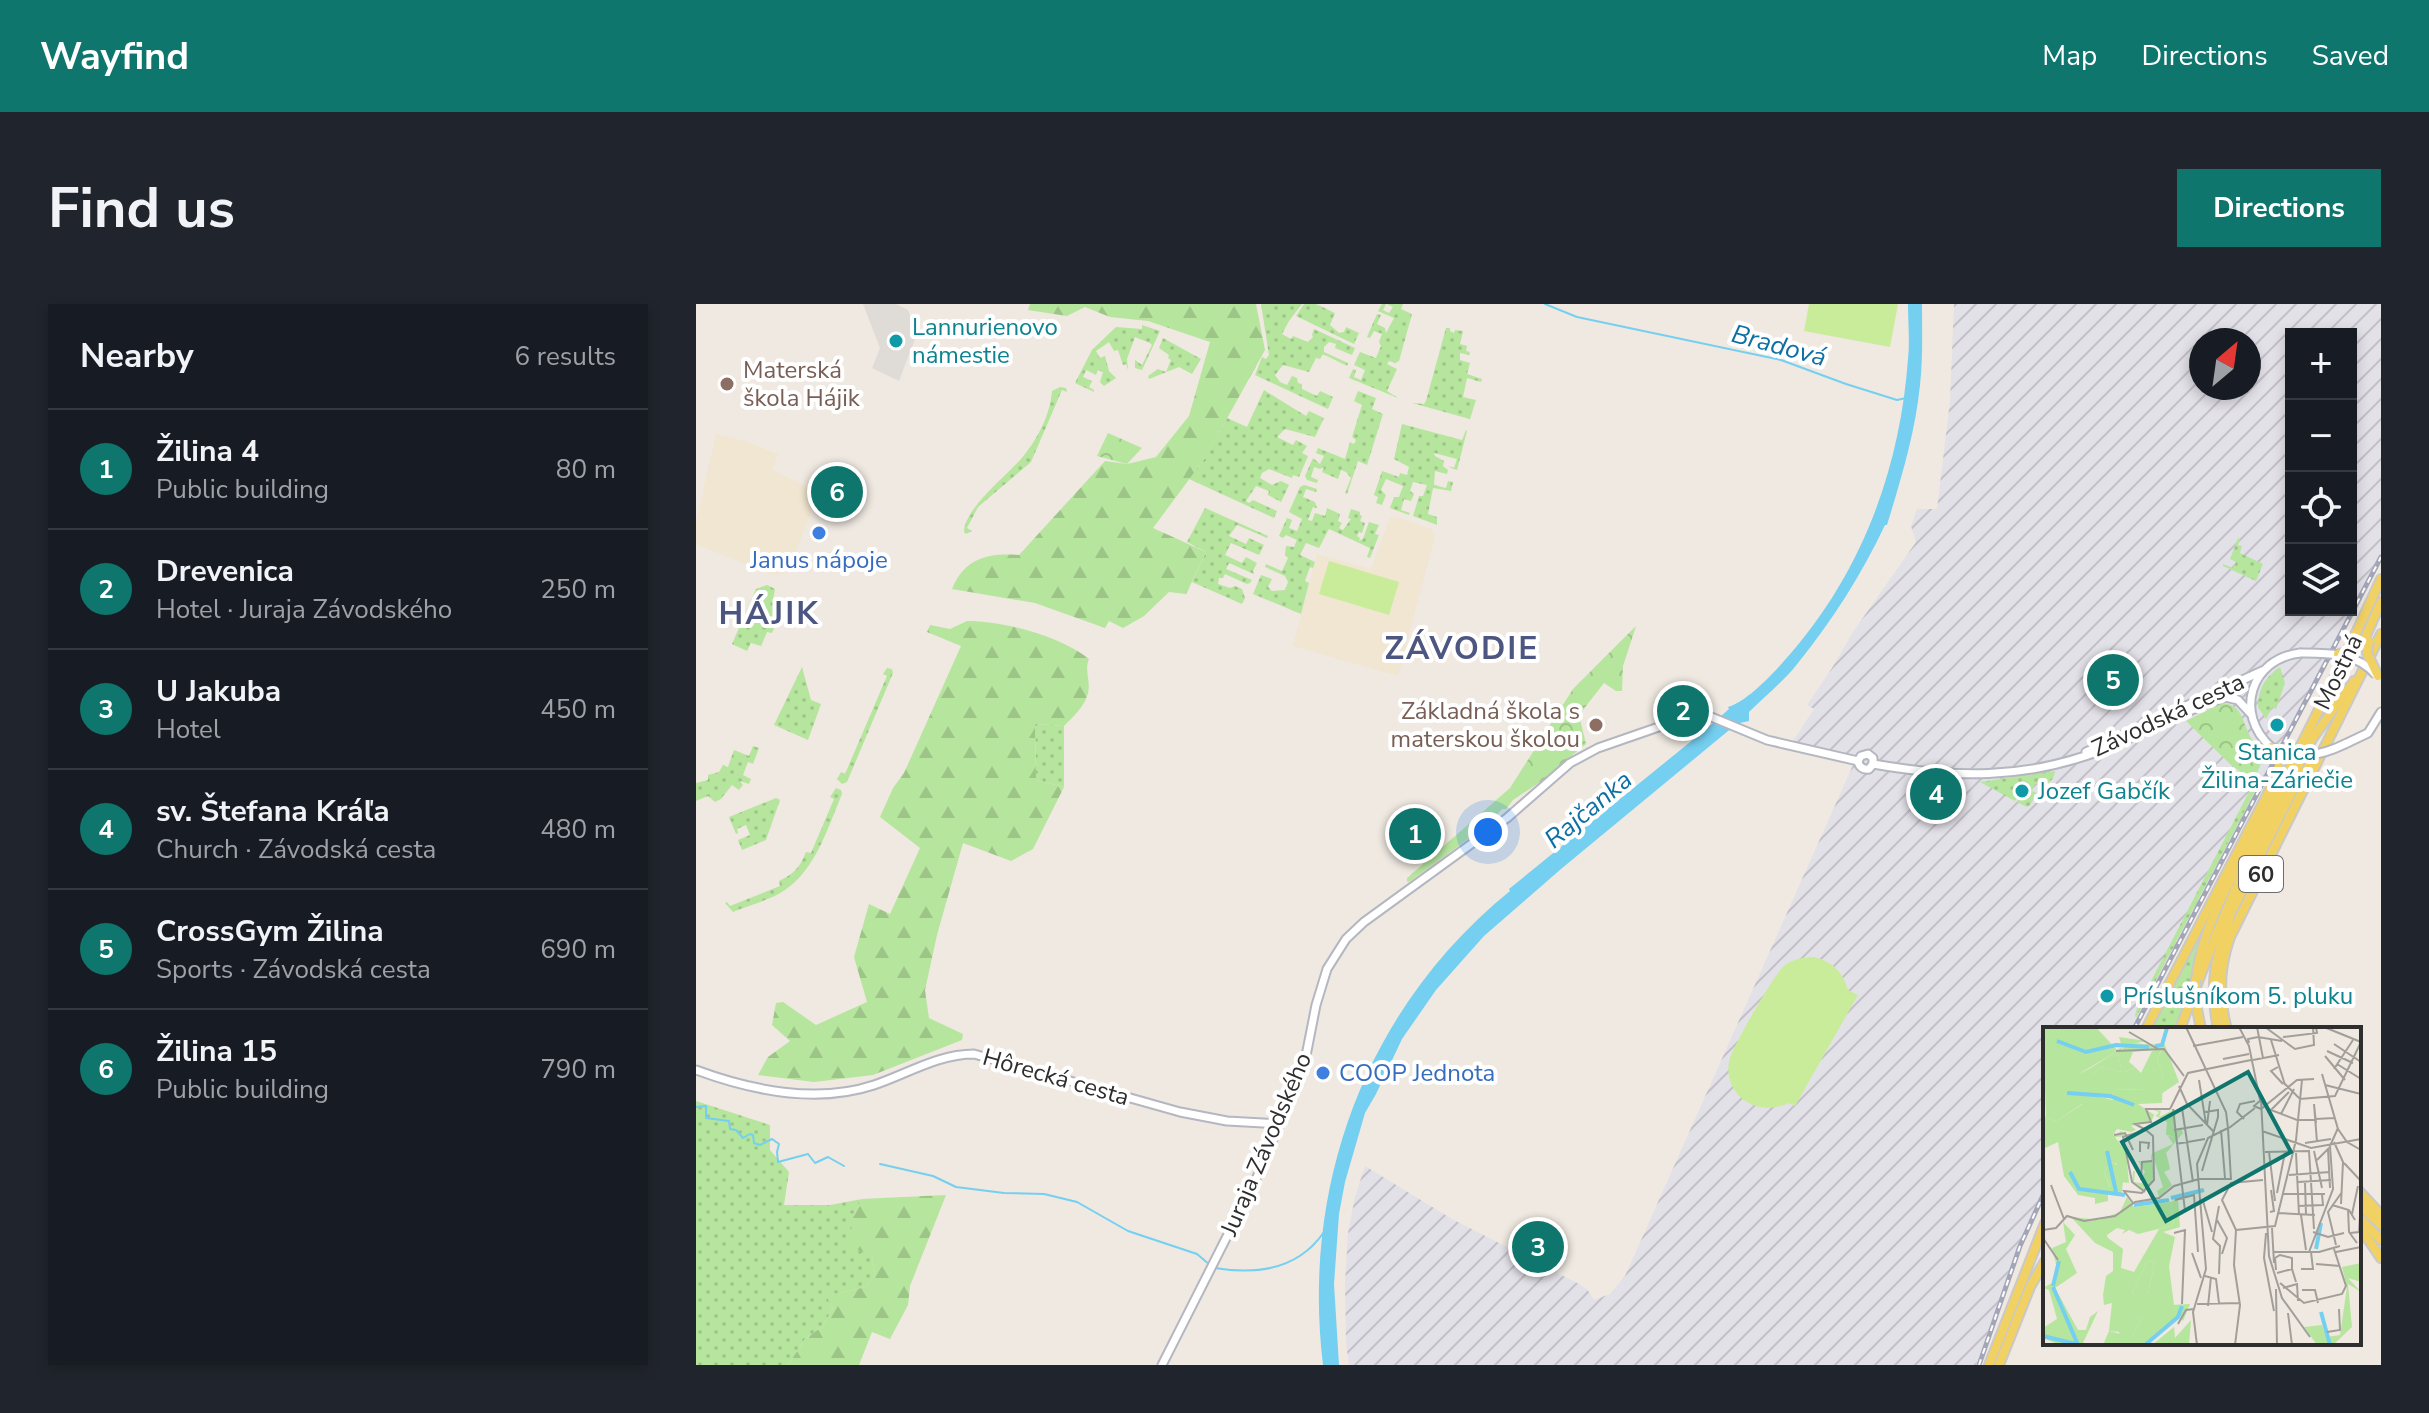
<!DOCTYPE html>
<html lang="en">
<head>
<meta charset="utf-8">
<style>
	:root { --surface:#171b24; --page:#20242c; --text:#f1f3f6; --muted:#9ea1a6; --line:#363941; --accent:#0f766e }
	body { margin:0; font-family:"Nunito Sans",sans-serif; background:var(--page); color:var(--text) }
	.controls { position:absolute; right:24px; top:24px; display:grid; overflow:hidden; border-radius:0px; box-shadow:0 4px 12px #0003 }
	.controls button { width:72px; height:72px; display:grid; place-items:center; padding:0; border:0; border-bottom:2px solid var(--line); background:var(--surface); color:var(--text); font:40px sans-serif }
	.compass { position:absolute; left:1493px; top:24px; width:72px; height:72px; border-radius:50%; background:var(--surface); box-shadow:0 4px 12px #0003; rotate:29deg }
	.you { position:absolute; left:792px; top:528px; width:28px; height:28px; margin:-20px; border:6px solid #fff; border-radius:50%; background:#1a73e8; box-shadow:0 0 0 12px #1a73e833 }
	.badge { display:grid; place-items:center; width:52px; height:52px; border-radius:50%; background:var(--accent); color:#fff; font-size:26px; font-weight:700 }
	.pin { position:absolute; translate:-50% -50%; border:4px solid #fff; box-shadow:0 2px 8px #0006 }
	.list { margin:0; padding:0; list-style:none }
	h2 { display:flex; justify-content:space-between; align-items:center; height:104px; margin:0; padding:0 32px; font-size:34px }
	h2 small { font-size:26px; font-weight:400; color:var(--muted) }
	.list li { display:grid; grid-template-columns:52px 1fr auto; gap:24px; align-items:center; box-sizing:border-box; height:120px; padding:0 32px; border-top:2px solid var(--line) }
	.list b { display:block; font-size:30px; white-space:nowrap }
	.list p { margin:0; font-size:26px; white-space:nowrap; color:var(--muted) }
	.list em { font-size:26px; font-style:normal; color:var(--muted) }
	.icon { flex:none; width:44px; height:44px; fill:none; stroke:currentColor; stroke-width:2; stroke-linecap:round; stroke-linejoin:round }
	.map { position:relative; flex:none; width:1685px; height:1061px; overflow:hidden; border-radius:0px }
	header { display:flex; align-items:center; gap:48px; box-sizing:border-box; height:112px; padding:0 40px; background:var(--accent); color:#fff }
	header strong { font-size:38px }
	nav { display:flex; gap:44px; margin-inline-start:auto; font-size:28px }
	.intro { display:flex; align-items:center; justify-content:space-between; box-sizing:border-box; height:192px; padding:0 48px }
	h1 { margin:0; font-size:56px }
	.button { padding:20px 36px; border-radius:0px; background:var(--accent); color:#fff; font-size:28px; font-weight:700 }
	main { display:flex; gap:48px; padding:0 48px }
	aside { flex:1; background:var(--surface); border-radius:0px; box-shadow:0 4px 12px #0003 }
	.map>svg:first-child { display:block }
	.industrial { fill:url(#industrial-furrows); fill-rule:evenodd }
	.education { fill:#f0e6d1 }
	.grass { fill:url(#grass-dots) }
	.forest { fill:url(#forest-firs) }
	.park { fill:url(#park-crowns) }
	.pitch { fill:#c9ec9a }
	.plaza { fill:#dfdcd8 }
	.water { fill:#75cff0 }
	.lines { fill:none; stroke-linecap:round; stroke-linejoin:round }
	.stream { stroke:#75cff0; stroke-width:2 }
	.secondary-casing { stroke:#b4b7c1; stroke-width:11 }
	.primary-casing { stroke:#c9c9c9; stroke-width:12 }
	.secondary { stroke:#fff; stroke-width:7 }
	.primary { stroke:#f2d163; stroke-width:8 }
	.rail-casing { stroke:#a3a6b8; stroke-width:5 }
	.rail { stroke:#fff; stroke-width:2; stroke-dasharray:6; stroke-linecap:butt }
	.secondary-bridge-casing { stroke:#b4b7c1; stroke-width:11; stroke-linecap:butt }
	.primary-bridge-casing { stroke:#c9c9c9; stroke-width:12; stroke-linecap:butt }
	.secondary-bridge { stroke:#fff; stroke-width:7 }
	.primary-bridge { stroke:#f2d163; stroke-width:8 }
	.culture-dot { fill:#0f9aa8; stroke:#fff; stroke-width:3 }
	.education-dot { fill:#8d6e63; stroke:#fff; stroke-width:3 }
	.shop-dot { fill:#3f7fe0; stroke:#fff; stroke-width:3 }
	.labels { text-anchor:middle; stroke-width:8; stroke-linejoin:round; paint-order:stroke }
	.shield { fill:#fff; stroke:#6d6d6d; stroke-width:2 }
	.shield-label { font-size:22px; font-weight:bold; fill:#2e2e2e }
	.culture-label { font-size:24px; fill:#0d838f; stroke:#fff; text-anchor:start }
	.education-label { font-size:24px; fill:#785e54; stroke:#fff; text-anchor:start }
	.shop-label { font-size:24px; fill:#366cbe; stroke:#fff }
	.street-label { font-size:24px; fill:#2e2e2e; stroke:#fff }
	.water-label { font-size:26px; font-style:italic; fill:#0d6fa3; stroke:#fff }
	.district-label { font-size:32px; font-weight:bold; letter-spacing:2px; fill:#4d5680; stroke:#fff }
	.inset-river { fill:none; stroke:#75cff0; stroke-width:4 }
	.inset-road { fill:none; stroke:#a29e99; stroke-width:2 }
	.view { fill:#0f766e; fill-opacity:0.15; stroke:#0f766e; stroke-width:4 }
	.inset-edge { fill:none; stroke:#2e2e2e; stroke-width:4 }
</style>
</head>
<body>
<header>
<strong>Wayfind</strong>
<nav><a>Map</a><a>Directions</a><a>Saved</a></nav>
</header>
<div class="intro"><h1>Find us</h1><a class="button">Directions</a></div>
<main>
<aside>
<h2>Nearby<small>6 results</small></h2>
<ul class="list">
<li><span class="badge">1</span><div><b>Žilina 4</b><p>Public building</p></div><em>80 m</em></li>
<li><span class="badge">2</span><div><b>Drevenica</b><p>Hotel · Juraja Závodského</p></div><em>250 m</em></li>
<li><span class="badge">3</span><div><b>U Jakuba</b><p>Hotel</p></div><em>450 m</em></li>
<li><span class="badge">4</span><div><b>sv. Štefana Kráľa</b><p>Church · Závodská cesta</p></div><em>480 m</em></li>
<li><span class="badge">5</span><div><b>CrossGym Žilina</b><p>Sports · Závodská cesta</p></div><em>690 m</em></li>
<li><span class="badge">6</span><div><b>Žilina 15</b><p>Public building</p></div><em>790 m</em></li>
</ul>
</aside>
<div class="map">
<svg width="1685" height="1061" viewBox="0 0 1685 1061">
	<defs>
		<pattern id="industrial-furrows" width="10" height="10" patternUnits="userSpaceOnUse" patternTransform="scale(2)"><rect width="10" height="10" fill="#e3e1e8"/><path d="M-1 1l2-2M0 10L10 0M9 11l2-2" fill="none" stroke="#c3c1c7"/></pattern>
		<pattern id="grass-dots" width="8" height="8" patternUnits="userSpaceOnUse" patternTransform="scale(2)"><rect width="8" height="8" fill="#b6e59e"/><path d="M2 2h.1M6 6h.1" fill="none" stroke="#9dc588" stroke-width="1.8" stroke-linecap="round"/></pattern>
		<pattern id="forest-firs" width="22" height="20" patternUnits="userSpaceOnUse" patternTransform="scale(2)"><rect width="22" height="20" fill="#b6e59e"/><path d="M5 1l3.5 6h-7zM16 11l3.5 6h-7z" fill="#9dc588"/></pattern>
		<pattern id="park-crowns" width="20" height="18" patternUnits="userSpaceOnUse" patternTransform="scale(2)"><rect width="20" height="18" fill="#b6e59e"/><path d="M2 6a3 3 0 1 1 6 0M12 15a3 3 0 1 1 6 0" fill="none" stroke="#9dc588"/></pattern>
	</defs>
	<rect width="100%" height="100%" fill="#efe9e1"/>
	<path class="industrial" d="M1258,0H1685V248L1655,306V30H1595V306H1655L1436,725H1349V883L1326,931L1280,1061H653L650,1039L649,980L652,929L659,893L669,862L756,915L883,980L891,985L898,996L914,990L929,972L1161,452L1097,437L1118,405L1111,401L1136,364L1157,328L1220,238L1215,222L1221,205H1241L1254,97ZM1505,36H1553V84H1505Z"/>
	<g class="education">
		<polygon points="20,130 49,137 82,150 76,166 116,185 118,199 114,211 92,267 87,270 77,271 0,240 0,218"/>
		<polygon points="698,212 737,226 739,232 702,372 597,342 621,250 675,265 693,216"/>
	</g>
	<g class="grass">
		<polygon points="565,0 606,0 593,17 586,30 595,35 597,32 612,38 617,33 616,31 618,25 659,44 656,51 639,44 640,40 633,38 628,43 628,48 652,59 651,62 627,50 624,55 620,54 613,68 587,61 579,71 584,78 591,81 596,72 601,74 602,79 606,80 606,85 621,92 624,87 637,93 632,105 559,71 566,53 570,55 573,51"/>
		<polygon points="608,0 620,0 639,9 634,21 643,29 648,28 650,23 663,29 658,40 600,12"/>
		<polygon points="686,0 690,0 687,6 693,9 697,3 691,0 707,0 705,5 716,10 703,57 699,59 693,57 691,60 701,65 691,87 702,94 653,74 657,65 660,66 658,73 665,76 669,66 658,61 664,48 680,54 685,42 683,38 686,30 678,27 674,34 671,33 681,10 685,11 681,20 689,24 690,29 698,14 682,7"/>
		<polygon points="446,21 464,27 446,66 439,64 439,56 446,61 456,41 454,39 439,33 431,55 432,66 430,60 427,61 422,46 418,47 413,38 400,47 404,54 409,52 413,67 420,74 408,82 404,78 407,68 402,66 400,71 390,66 387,73 396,77 393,83 398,86 398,88 379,79 396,46 420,23 446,25"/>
		<polygon points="750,24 754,24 754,27 758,29 759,26 767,27 764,40 771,42 770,47 774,48 773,51 764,49 764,56 774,59 771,70 786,75 785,78 771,74 767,93 780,96 774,115 716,99 728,100 730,97"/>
		<polygon points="467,34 505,55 496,70 483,63 453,75 452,72 462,65 470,68 475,56 472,54 473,51 463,44"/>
		<path d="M364,83L370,84L371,88L366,86L335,158L282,203L271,224L276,227L270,230L268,228C268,205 310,172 325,155C341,136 354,112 356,87Z"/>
		<polygon points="568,86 610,112 613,107 628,114 619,133 589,125 581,133 597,141 600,136 611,142 606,149 612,152 603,173 597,171 596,174 573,165 566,169 564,174 576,181 585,177 593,181 585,198 572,191 573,187 560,182 550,197 553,199 557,196 581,207 578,214 493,175 509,154 531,114 551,123"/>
		<polygon points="662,87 680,94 676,105 687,110 672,158 671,161 662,157 651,190 649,189 655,174 650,168 645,166 642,175 626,168 628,163 624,165 618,163 615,173 622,176 621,179 611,176 609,172 617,154 624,160 628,152 620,149 622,144 649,155 654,138 658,140 660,136 656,133 666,101 658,97"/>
		<polygon points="706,120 766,136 770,126 771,127 761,166 751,162 758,164 761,155 738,149 739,152 748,157 747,162 752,166 751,170 739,167 738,181 750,184 752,177 757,178 755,187 737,184 732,210 741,213 741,221 717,212 723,192 727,192 731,181 717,178 714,187 718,190 715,197 708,195 705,206 714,209 713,211 694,204 698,193 703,193 707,182 690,175 685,186 690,191 686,201 680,199 682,193 678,191 686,167 703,173 704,169 711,171 713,163 698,155"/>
		<polygon points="608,181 621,185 620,188 610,185 607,193 619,198 621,204 617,203 612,216 616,217 619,209 629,212 631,204 644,210 642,217 646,219 643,224 647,226 655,215 652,214 655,205 664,208 664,211 666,212 664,217 669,219 666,229 663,228 661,232 664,234 663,237 667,235 673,218 683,221 679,230 683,231 674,254 671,253 674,244 633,225 623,244 610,239 604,251 619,258 617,264 614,263 609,277 613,279 605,310 557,290 565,271 576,275 572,283 576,287 589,286 592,278 589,272 569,263 570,260 586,267 592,254 589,251 590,242 598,243 601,236 590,231 587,234 583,232 591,214 596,216 593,224 601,227 606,215 593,208 604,183"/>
		<polygon points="509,204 572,232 571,234 541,221 533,232 550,240 553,234 568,241 563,251 535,239 529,251 546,259 550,253 561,259 557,267 558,270 533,259 530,265 556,276 554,279 551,280 529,270 527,274 523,274 522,280 534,284 539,282 546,285 549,294 546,300 496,278 510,248 491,238"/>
		<polygon points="1542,234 1544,235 1542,241 1546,242 1544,249 1567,260 1560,277 1527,262 1527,260 1537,264 1540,258 1534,255"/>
		<polygon points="71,281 79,285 77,297 88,317 79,322 76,329 71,328 65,342 55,339 51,347 36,340 60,285"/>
		<polygon points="106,363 115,396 125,400 112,436 78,421"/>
		<path d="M1584,363L1589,379L1580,405L1576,403L1570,415L1562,403C1562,385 1569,373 1584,363Z"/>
		<polygon points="191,364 196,365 197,369 151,478 146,480 141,475 145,468 149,470 191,372 187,370"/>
		<polygon points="339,420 368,422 368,483 340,476"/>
		<polygon points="57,442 63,444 57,460 52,458 47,471 55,475 53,480 44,477 47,481 43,486 36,481 25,495 19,498 12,492 0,497 0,479 12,476 12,471 23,468 27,461 32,463 38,446 53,452"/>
		<path d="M1359,467C1358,479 1349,482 1339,480L1336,487L1341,489L1334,501L1331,503L1321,498L1328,486L1325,485L1319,497L1284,478Z"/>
		<polygon points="1563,477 1564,478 1440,714 1439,711 1441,704 1555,484"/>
		<path d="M140,484L145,486L146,490C132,523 120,565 89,586C74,596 54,601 37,608L29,599L31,598L34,602L84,582L83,577C98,570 104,563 110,548L115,549L138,495L134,493Z"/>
		<polygon points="80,494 84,496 70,536 46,546 42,536 54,531 50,521 41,525 42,529 40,530 33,513"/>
		<polygon points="1508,626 1500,646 1494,686 1480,725 1454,725 1502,634"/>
		<polygon points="0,797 74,821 74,846 93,868 88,901 134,901 166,895 157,911 176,952 179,970 170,983 131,992 137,1004 127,1022 109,1035 92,1061 0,1061"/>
	</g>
	<g class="forest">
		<path d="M334,0H560L569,46L509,154L457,224L510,248L490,290L473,288L448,312L427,324L413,317L409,324L339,299L256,285C269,254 292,249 323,251L409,157L431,160L460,153L493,112L514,38L452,17L414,13L389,3L371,12L332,6Z"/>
		<path d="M271,317C308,317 364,332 393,355C388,366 395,377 392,389C389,402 377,413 368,422L339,420L340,476L368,483L337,545L315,557L267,539L241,631L229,686L233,714L267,730L266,736L177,771L118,778L62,771L72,753L94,737L76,721L80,699L87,698L120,721L171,698L158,653L173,600L194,610L224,544L184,513L197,484L208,469L265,342L231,328L234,321L254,325Z"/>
		<polygon points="250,891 214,982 212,1001 194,1035 176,1028 163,1061 92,1061 109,1035 127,1022 137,1004 130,992 170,983 179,970 176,952 153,942 157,911 166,895"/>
	</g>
	<g class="park">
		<polygon points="412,129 446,144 431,160 401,152"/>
		<polygon points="940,322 927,362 926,387 920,387 908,379 883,411 890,440 844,478 817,496 810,505 806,505 801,511 801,514 713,578 711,577 711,574 814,484 877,385"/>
		<path d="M1526,399C1547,400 1546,419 1555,434C1559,440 1564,445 1569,450L1561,469L1556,476L1535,461L1490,417Z"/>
	</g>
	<g class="pitch">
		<polygon points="1113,0 1202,0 1194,43 1108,27"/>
		<polygon points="633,257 703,278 693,311 623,290"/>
		<path d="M1118,653C1137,658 1147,668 1152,686L1162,691L1099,802L1093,799C1062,814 1027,792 1033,757C1036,744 1079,668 1089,661C1098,655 1108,653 1118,653Z"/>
	</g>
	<polygon class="plaza" points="167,0 200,0 212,6 221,30 203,77 176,64 184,44"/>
	<path class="water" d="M1212,0H1226C1226,27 1227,55 1224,81C1219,130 1205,175 1191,221H1189C1166,270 1136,317 1102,359C1088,377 1069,392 1053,408V417L1044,419L1032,427L865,565L788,632L740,686L706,735L680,790L669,809L649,878L643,910L638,980L643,1061H627C605,879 671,703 814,587L813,585L1009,426L1033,405L1032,403C1050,398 1075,372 1088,357C1164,273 1204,167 1212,55C1214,37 1212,18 1212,0Z"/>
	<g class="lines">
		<g class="stream">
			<polyline points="849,0 881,13 1085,56 1150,80 1201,96 1210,94"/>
			<polyline points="0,803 10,802 10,814 33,817 34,825 40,826 47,834 54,830 57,831 58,839 64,841 76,835 83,840 81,848 82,858 112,850 119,859 132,853 148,862"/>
			<polyline points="184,860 237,872 260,883 308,889 348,890 381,898 432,927 501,950 514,961"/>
			<path d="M519,964C561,971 602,966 628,928"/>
		</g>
		<g class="secondary-casing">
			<g id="secondary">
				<polyline points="1649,440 1672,429 1685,408"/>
				<path d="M1575,443C1538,410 1554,355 1604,349"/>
				<polyline points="1390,448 1566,367"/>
				<polyline points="1162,457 1165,452 1172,450 1177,454 1177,460"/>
				<path d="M1162,457C1163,463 1167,466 1173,465L1177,460"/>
				<path d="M1177,460C1258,474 1328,476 1406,446C1447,430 1487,407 1529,393L1542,396L1555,410"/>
				<path d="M0,766C54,786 121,800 178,781C211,770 242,750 278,750L484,808L531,817L583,820"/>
				<polyline points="466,1061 565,865 609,757 620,701 631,665 650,635 668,618 811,514 874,459 902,444 980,417 998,412 1013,412 1071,436 1162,457"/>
			</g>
		</g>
		<g class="primary-casing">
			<g id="primary">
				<polyline points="1669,334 1685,298"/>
				<polyline points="1532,615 1603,474 1622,453"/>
				<path d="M1500,676C1507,614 1546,557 1574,502C1613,427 1650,352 1685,275"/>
				<polyline points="1500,700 1505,725"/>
				<polyline points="1450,725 1571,491 1581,470 1582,458"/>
				<polyline points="1484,725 1521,628 1550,561 1616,435 1658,377"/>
				<path d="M1522,725C1513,681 1519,653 1534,613"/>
				<path d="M1531,725C1522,694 1523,664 1534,633L1685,330"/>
				<polyline points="1663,887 1685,911"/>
				<polyline points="1663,900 1685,921"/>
				<polyline points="1663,913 1685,936"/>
				<polyline points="1663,922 1685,954"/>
				<polyline points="1293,1061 1349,919"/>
				<polyline points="1303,1061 1334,983 1349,957"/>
			</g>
		</g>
		<use href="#secondary" class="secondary"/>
		<use href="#primary" class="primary"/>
		<g class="rail-casing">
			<g id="rail">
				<polyline points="1438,725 1685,253"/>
				<polyline points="1283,1061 1324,942 1349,887"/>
			</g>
		</g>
		<use href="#rail" class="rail"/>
		<g class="secondary-bridge-casing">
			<g id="secondary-bridge">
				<path d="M1604,349C1632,349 1660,348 1680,371"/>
				<path d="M1575,443C1600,457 1624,452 1649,440"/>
			</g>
		</g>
		<g class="primary-bridge-casing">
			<g id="primary-bridge">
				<polyline points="1673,337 1671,349 1682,372"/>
				<polyline points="1642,350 1657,348 1669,334"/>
				<polyline points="1575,443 1582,458"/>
				<polyline points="1500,676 1500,700"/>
			</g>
		</g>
		<use href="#secondary-bridge" class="secondary-bridge"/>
		<use href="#primary-bridge" class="primary-bridge"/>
	</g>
	<g class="culture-dot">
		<circle cx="200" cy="37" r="8"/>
		<circle cx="1581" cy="421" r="8"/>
		<circle cx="1326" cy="487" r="8"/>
		<circle cx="1411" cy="692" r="8"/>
	</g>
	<g class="education-dot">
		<circle cx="31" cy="80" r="8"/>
		<circle cx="900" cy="421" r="8"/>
	</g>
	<g class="shop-dot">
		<circle cx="123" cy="229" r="8"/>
		<circle cx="627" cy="769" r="8"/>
	</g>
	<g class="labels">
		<rect class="shield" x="1543" y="552" width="44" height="36" rx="6"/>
		<g class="shield-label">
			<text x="1565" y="578">60</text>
		</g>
		<g class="culture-label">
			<text x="216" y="31">Lannurienovo<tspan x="216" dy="28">námestie</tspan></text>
			<text x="1581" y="456" text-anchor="middle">Stanica<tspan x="1581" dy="28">Žilina-Záriečie</tspan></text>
			<text x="1342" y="495">Jozef Gabčík</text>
			<text x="1427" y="700">Príslušníkom 5. pluku</text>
		</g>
		<g class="education-label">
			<text x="47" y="74">Materská<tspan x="47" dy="28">škola Hájik</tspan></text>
			<text x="884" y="415" text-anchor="end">Základná škola s<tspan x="884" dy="28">materskou školou</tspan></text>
		</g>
		<g class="shop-label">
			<text x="123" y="264">Janus nápoje</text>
			<text x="643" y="777" text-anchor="start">COOP Jednota</text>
		</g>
		<g class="street-label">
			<text transform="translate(1642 368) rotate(-64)" y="8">Mostná</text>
			<text transform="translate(1472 411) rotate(-25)" y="8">Závodská cesta</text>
			<text transform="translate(360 773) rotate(16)" y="8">Hôrecká cesta</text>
			<text transform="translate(570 840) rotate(-67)" y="8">Juraja Závodského</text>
		</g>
		<g class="water-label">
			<text transform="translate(1083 41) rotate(15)" y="9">Bradová</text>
			<text transform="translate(892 505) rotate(-40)" y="9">Rajčanka</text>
		</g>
		<g class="district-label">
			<text x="73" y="320">HÁJIK</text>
			<text x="766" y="355">ZÁVODIE</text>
		</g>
	</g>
	<g transform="translate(1347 723)">
		<rect width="318" height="318" fill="#efe9e1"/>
		<path d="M53,0L74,23L79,20L76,10L103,14L80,19L77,26L82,45L92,40L98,46L109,24L119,21L114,32L120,47L119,76L95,77L113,89L116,85L108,82L118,84L116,90L132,82L133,104L138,102L140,106L124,125L109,130L111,154L102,164L89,155L90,144H92L91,155L104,157L97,152L102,145L95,134H108V129L110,126L130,117L125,109L134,110L123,108L124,95L111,88L108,95L88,99L93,103L88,105L74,102L70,108L71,109L78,104L84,109L72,110L83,125L86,156L78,155L76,142V156H74V137L69,135L61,145L67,160L58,164L65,166V174L52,177V171L35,168L21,149L15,115L0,122V82L3,91L14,94L52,69L70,73L71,63L104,62L94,47H50L58,40L79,45L75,27L35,49L73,25ZM84,170L91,180L128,175L131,198L95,207L86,203L79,207L82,203L74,201L64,208L56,193L77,185ZM20,195L32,208L23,222L34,246L12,261L35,303H43L47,290L55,284L39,318H17L0,311V301L14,292L6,263L0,261L9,256L14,241L9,221L23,215ZM112,234L105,267H89L104,235ZM318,236V255L305,251L318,265L305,257L309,300L290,318H274L261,300L279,298L283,310L297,308L304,260L299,240ZM147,277L140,294L137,289L103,318H60L66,304L89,310L98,292L128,278ZM148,293L146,318H109L131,300L132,311Z" fill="#b6e59e"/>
		<path d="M0,0H53L73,25L34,48L75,27L79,45L58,40L50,47H95L105,62L71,63L70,72L52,69L41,81L39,77L14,94L3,91ZM120,13L136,55L118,67L120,47L114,32L119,22L90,25L86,35L92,40L82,45L76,25L86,16L117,18ZM123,125L127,142L121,145L129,158L116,170L114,164L120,160L110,129ZM69,135L76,139L80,156L78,169L58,164L67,159L61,145ZM135,171L137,200L120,205L132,210L126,239L131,278L98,292L89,310L78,313L76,305L66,304L69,276L61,278L60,268L63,249L70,244V225L52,216L28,190L58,193L65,211L80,222L78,241L91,245L116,202L131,198L128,175ZM112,234L105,267H89L104,235Z" fill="#b6e59e" fill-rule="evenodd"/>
		<path class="inset-river" d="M14,14L43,25L73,18L106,20M112,19L119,18L124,1M24,66L67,69L91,78M64,124L73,165M27,145L36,162L82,168M128,171L161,163M91,178L126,173M273,222L278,196M10,259L16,234M10,260L35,318M278,285L287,318M0,309L33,317M102,318L135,290L139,279"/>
		<path class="inset-road" d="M143,0L183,85L185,101M196,0L206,19L217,73M214,0L220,31M222,0L252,22L271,18L270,0M281,0L318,15M86,5L115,22M240,10L274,6L273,0M228,13L242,58M206,16L205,12L215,10L239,14M291,17L318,35M150,19L200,10M73,24L121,22L141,49M284,24L310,36M282,29L302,53M180,32L206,27M210,33L236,28M294,37L318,52M235,40L228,44L240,57M291,42L310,13M279,47L295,102L304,115L318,123M156,53L163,97M241,56L257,72L292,69L318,15M282,58L318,67M136,59L144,77L170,104M218,72L226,229L239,271L267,310M221,78L218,73L211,79L218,82L254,53L271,52M139,81L150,155M223,81L254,93L291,91M127,82L145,46L208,33M130,82L142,184M228,83L246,65M238,87L251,62M201,92L194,85L197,77L212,74M273,96L271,77L274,115M164,98L167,74M185,101L188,153M186,101L212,81M103,103L92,97L108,95L103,82H127M131,103L160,98M178,103L182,151M219,104L268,121L318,112M71,108L82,106L90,123M291,115L300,135L298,177M262,116L288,112M133,117L162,112M271,124L279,161M97,125V115L106,116L105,122M222,125L266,124L271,202M226,125L232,174M253,126L256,188M274,133L285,122L287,161M301,136L318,154M159,144L175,90V83L162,85M246,148L287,145M98,153L99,135L109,134M255,155L288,153M262,155L263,188M8,158L21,192M102,165L89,155L80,110L103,103M234,166L242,125M240,167H282M132,173L151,168L155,225M160,174L169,205M90,176L81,164L99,166L111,153L110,109L103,103M289,178L306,183L312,193M255,179L280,178L279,167M305,182L306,205L314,216M227,185L231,184L228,163M235,186L272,188M309,187L315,159M258,188L263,223M174,193L184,211L179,227M229,201L231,236M0,203L13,201L24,189L41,194L72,189L92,175L116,171L131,159L156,152H187M193,203L232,199L253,113L259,53M270,205L285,210L301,206M131,206L142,203L139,277M223,206L221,231L231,284M307,206L316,205L317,189M0,211L15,233M293,218L285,185L299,165M230,225H276L297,219M266,225L290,162L287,119L295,101M293,225L318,220M149,226L158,251M273,237L297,239M258,242H270L268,225M233,243L232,231L237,228L249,231V242M234,246L249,242L253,255M176,247L177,219L170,212L176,179M162,249L173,252L176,276M237,256L261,276L299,267L303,259L291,222M240,261L254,257L255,274M233,262L234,318M259,263H272L275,276M154,277L197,276M165,279L168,250M245,286L249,318M135,297L143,283L151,282M284,305L297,303L296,282M154,318L150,285L163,242L154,137L165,111L185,101M192,318L197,278L191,238L193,203L179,173L188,156L220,153"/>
		<path class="view" d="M205,45L248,125L123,194L79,115Z"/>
		<rect width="318" height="318" class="inset-edge"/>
	</g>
</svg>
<div class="controls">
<button>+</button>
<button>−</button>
<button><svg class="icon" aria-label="locate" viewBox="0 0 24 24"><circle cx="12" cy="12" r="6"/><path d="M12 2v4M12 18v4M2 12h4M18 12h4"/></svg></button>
<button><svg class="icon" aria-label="layers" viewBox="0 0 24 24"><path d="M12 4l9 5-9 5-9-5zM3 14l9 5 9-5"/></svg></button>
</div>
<svg class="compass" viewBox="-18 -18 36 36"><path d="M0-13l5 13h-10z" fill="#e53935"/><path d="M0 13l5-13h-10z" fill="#9ea1a6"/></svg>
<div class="you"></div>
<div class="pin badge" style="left:719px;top:530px">1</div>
<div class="pin badge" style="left:987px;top:407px">2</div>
<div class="pin badge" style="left:842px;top:943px">3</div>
<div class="pin badge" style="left:1240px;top:490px">4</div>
<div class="pin badge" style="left:1417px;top:376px">5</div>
<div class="pin badge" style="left:141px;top:188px">6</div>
</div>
</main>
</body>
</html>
